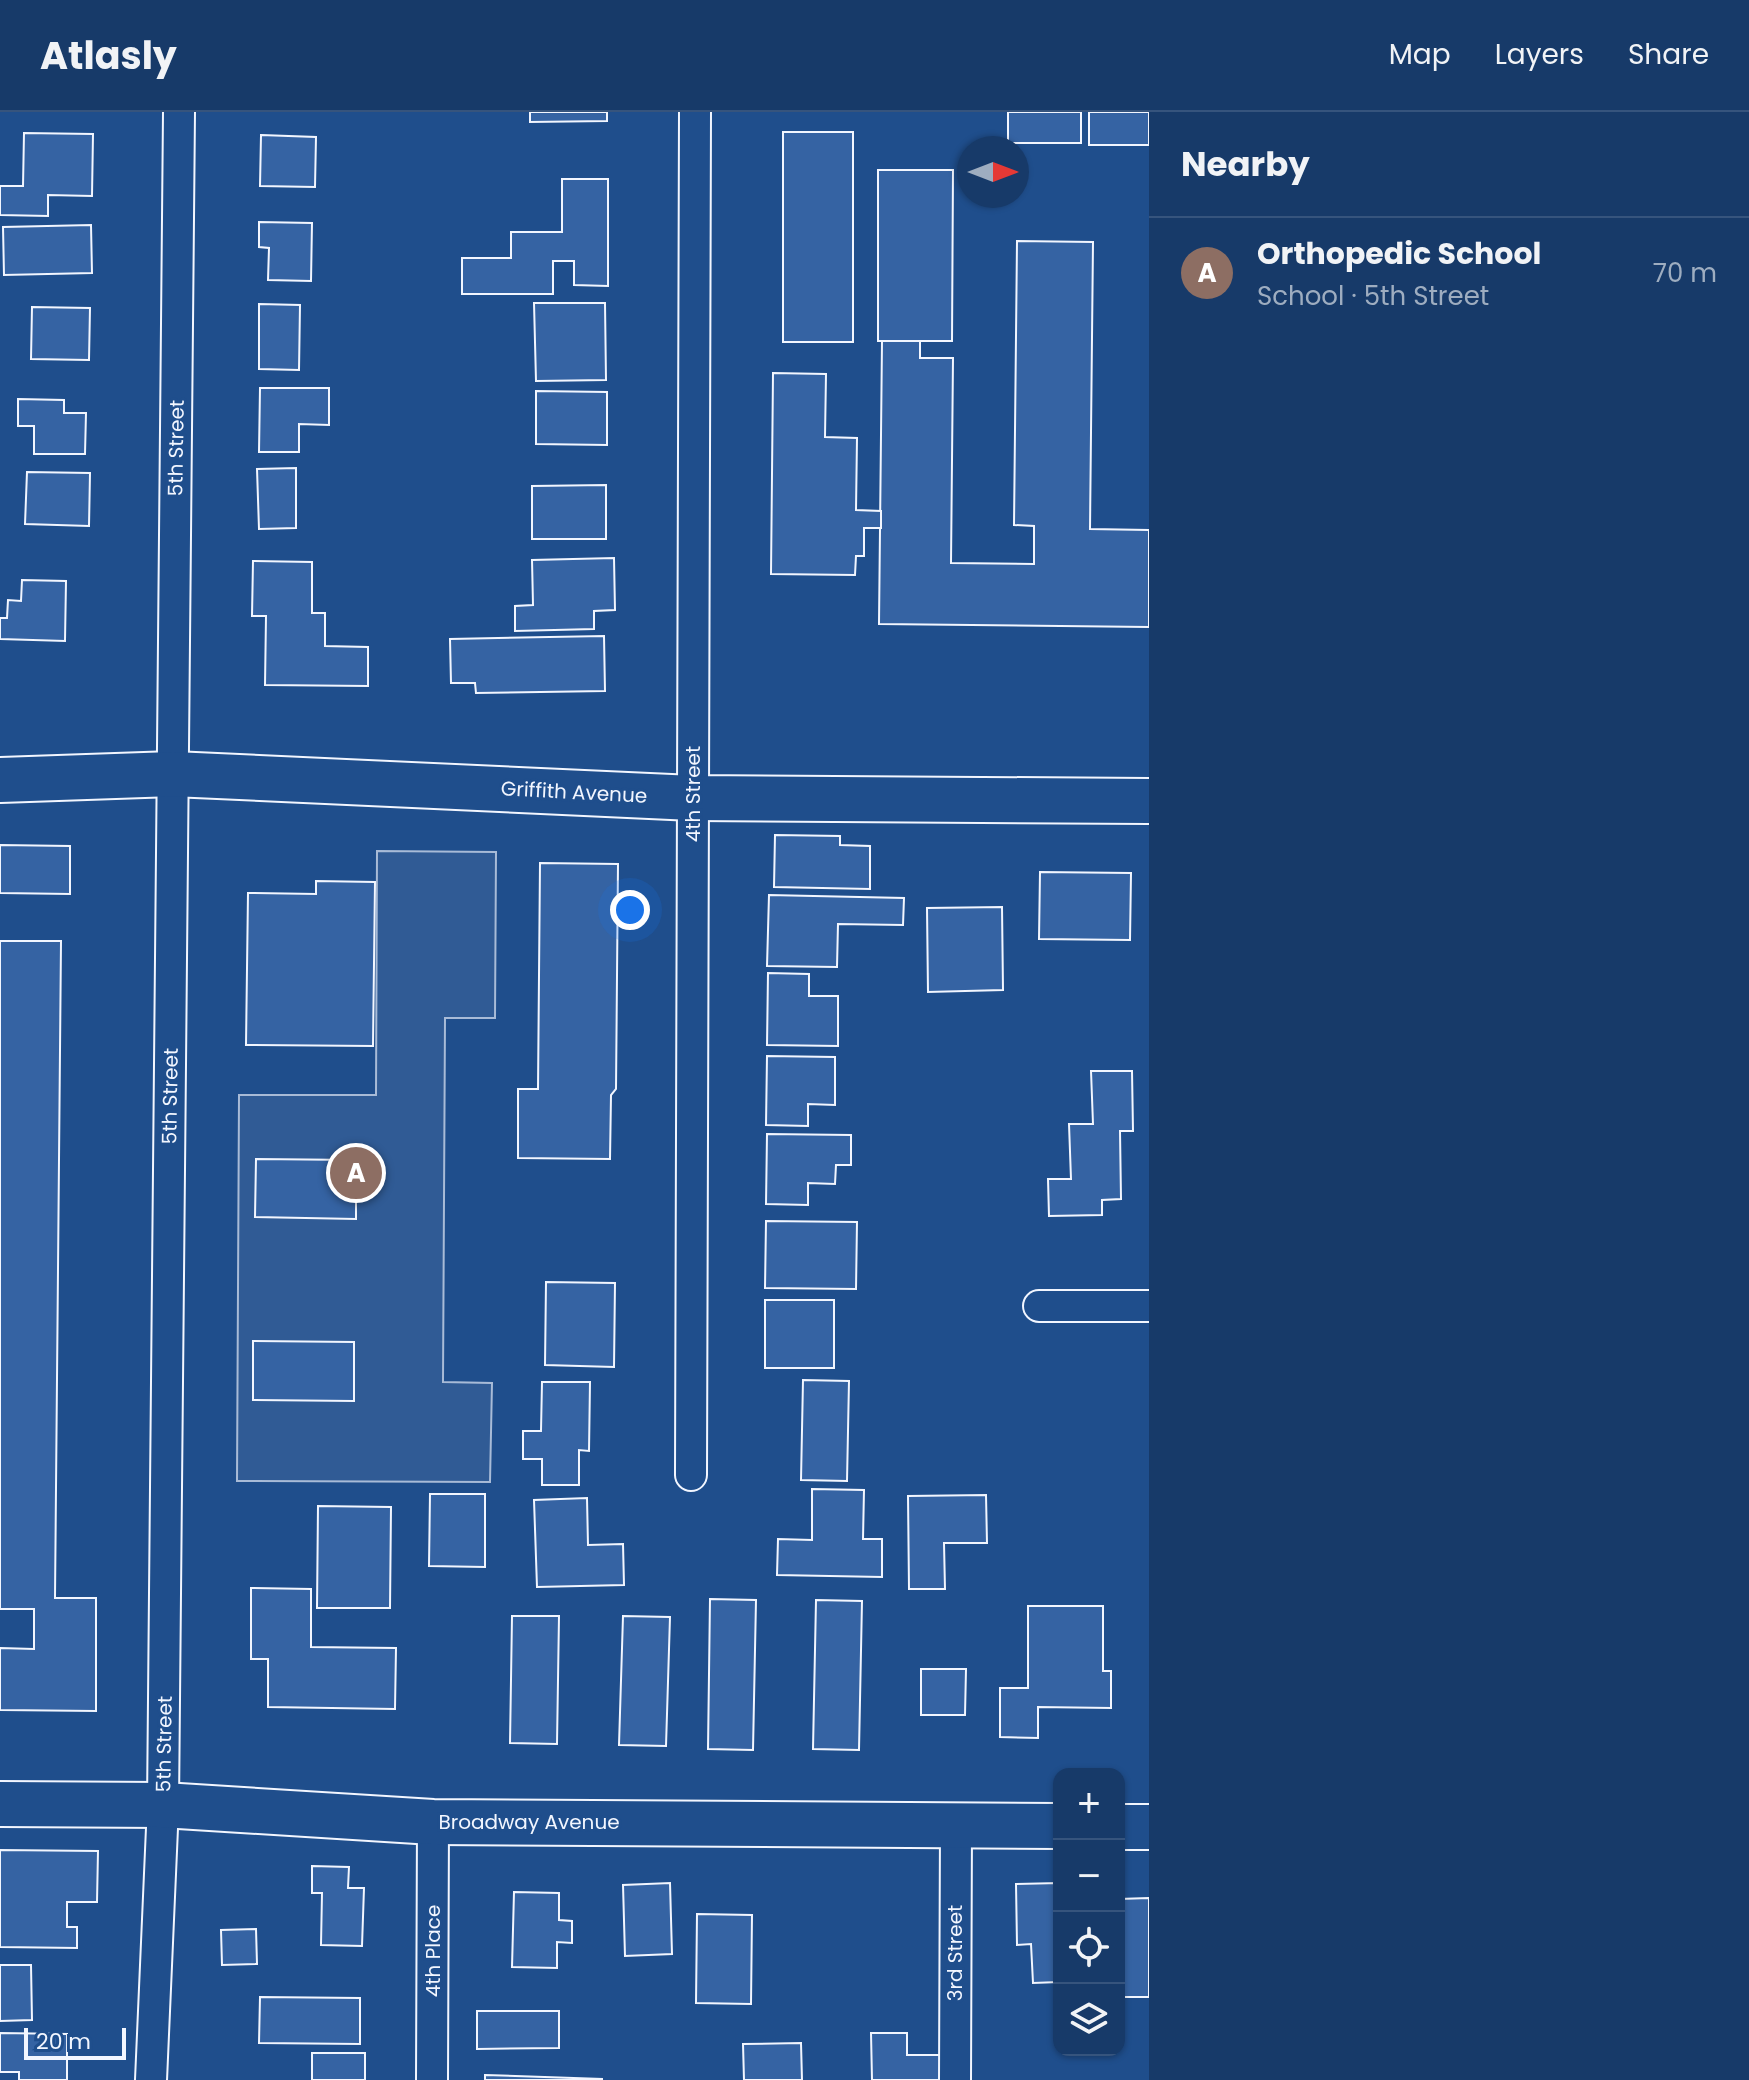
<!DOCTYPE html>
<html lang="en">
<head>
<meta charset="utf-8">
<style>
	:root { --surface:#173a69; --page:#244571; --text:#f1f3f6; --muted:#9eadc0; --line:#36547d; --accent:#d6ab8b }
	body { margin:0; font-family:Poppins,sans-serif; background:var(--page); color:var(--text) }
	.controls { position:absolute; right:24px; bottom:24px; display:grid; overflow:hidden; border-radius:16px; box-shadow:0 2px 6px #0004 }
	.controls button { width:72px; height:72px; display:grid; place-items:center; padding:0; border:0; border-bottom:2px solid var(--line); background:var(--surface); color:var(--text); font:40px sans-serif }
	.compass { position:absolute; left:957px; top:24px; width:72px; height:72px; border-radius:50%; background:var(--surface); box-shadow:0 2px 6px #0004; rotate:90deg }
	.scale { position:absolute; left:24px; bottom:20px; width:102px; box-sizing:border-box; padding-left:8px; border:4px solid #f2f6ff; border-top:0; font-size:22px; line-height:28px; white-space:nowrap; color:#f2f6ff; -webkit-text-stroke:6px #1f4e8c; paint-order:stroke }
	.you { position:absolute; left:630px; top:798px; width:28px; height:28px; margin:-20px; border:6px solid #fff; border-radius:50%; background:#1a73e8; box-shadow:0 0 0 12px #1a73e833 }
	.badge { display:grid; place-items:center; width:52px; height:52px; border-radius:50%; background:var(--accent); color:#fff; font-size:26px; font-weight:700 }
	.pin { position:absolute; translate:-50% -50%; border:4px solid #fff; box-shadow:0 2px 8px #0006 }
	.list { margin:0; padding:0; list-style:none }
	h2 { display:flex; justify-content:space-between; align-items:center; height:104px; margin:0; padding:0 32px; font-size:34px }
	h2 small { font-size:26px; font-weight:400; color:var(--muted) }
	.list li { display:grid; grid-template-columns:52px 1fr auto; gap:24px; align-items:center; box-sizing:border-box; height:112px; padding:0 32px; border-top:2px solid var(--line) }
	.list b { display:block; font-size:30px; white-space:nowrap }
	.list p { margin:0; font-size:26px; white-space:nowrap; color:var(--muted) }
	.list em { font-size:26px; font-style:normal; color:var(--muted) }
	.icon { flex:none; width:44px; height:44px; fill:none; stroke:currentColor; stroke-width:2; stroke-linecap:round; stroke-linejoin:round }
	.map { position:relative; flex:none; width:1149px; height:1968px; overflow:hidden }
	header { display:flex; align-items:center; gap:48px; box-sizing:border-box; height:112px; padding:0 40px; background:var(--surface); border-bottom:2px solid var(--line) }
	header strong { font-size:38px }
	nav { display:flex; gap:44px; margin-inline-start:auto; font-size:28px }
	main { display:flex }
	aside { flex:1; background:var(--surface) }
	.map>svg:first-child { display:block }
	.parking { fill:#305b95; stroke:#a8bbd7; stroke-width:2 }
	.building { fill:#3563a3; stroke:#f2f6ff; stroke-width:2 }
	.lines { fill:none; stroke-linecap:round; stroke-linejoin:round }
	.street-casing { stroke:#f2f6ff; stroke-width:34 }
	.secondary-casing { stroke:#f2f6ff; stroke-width:48 }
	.street { stroke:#1f4e8c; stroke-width:30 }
	.secondary { stroke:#1f4e8c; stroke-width:44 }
	.labels { text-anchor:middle; stroke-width:6; stroke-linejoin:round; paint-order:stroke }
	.street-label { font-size:20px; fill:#f2f6ff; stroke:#1f4e8c }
</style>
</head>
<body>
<header>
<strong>Atlasly</strong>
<nav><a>Map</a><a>Layers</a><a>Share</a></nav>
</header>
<main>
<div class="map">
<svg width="1149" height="1968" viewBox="0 0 1149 1968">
	<rect width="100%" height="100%" fill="#1f4e8c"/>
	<polygon class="parking" points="377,739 496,740 495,906 445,906 443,1270 492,1271 490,1370 237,1369 239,983 376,983"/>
	<g class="building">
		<polygon points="530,0 607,0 607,9 530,10"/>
		<rect x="1008" y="0" width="73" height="31"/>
		<rect x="1089" y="0" width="60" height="33"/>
		<rect x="783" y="20" width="70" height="210"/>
		<polygon points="24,21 93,22 92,84 48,83 48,104 0,103 0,74 23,74"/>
		<polygon points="261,23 316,25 315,75 260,74"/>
		<polygon points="878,58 953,58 952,229 878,229"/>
		<polygon points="562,67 608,67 608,174 574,173 574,149 553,149 553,182 462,182 462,146 511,146 511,120 562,120"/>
		<polygon points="259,110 312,111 311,169 268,168 269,136 259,135"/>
		<polygon points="91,113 92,161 4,163 3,115"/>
		<polygon points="1017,129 1093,130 1090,417 1149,418 1149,515 879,512 882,229 920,229 920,246 953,246 951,451 1034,452 1034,414 1014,413"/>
		<polygon points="534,191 605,191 606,268 536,269"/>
		<polygon points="259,192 300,193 299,258 259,257"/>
		<polygon points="32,195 90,196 89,248 31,247"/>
		<polygon points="773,261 826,262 825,325 857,326 856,398 881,399 881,416 864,416 864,444 856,444 855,463 771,462"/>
		<polygon points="260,276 329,276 329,313 299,312 299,340 259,340"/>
		<polygon points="536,279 607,280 607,333 536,332"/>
		<polygon points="18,287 64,288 64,301 86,301 85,342 34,342 34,314 18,314"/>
		<polygon points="296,356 296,416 259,417 257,357"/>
		<polygon points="27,360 90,361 89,414 25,412"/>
		<polygon points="606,373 606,427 532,427 532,374"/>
		<polygon points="614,446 615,498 594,499 594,517 515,519 515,494 533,493 532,448"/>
		<polygon points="253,449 312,450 312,501 325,501 325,534 368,535 368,574 265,573 266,504 252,504"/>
		<polygon points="22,468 66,469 65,529 0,527 0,506 7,506 8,488 21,489"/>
		<polygon points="604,524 605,579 476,581 475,571 451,571 450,527"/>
		<polygon points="775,723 840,724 840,733 870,734 870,777 774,775"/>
		<polygon points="0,733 70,734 70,782 0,781"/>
		<polygon points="540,751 618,752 616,977 611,983 610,1047 518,1046 518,977 538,977"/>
		<polygon points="1040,760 1131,761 1130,828 1039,827"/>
		<polygon points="316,769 375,770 373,934 246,933 248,781 316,782"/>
		<polygon points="769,783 904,786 903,813 838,812 837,855 767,854"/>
		<polygon points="1002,795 1003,878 928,880 927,796"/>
		<polygon points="0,829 61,829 55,1486 96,1486 96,1599 0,1598 0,1536 34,1537 34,1497 0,1497"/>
		<polygon points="768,861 809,862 809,884 838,884 838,934 767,933"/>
		<polygon points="767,944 835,945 835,993 808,992 808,1014 766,1013"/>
		<polygon points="1091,959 1132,959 1133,1019 1120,1019 1121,1087 1102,1088 1102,1103 1049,1104 1048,1067 1071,1067 1069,1012 1093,1012"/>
		<polygon points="767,1022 851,1023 851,1053 836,1053 835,1072 808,1071 808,1093 766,1092"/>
		<polygon points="256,1047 356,1048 356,1107 255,1105"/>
		<polygon points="766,1109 857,1110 856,1177 765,1176"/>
		<polygon points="546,1170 615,1171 614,1255 545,1253"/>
		<rect x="765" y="1188" width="69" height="68"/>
		<polygon points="253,1229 354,1230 354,1289 253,1288"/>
		<polygon points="803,1268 849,1269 847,1369 801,1368"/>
		<polygon points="542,1270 590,1270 589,1339 579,1338 579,1373 542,1373 542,1347 523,1347 523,1319 541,1319"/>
		<polygon points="812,1377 864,1378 863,1427 882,1427 882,1465 777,1463 778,1427 812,1428"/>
		<polygon points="430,1382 485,1382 485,1455 429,1454"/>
		<polygon points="986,1383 987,1431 944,1431 945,1477 909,1477 908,1384"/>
		<polygon points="587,1386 588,1433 623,1432 624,1473 537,1475 534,1388"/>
		<polygon points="318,1394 391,1395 390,1496 317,1496"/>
		<polygon points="251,1476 311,1477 311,1535 396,1536 395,1597 268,1595 268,1547 251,1547"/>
		<polygon points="710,1487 756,1488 753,1638 708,1637"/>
		<polygon points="816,1488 862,1489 859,1638 813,1637"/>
		<polygon points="1028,1494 1103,1494 1103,1559 1111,1559 1111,1596 1038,1595 1038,1626 1000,1625 1000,1576 1028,1576"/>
		<polygon points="512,1504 559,1504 557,1632 510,1631"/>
		<polygon points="623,1504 670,1505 666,1634 619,1633"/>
		<polygon points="921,1557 966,1557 965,1603 921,1603"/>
		<polygon points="0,1738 98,1739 97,1790 67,1790 67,1815 77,1815 77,1836 0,1835"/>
		<polygon points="312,1754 349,1755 348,1776 364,1776 362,1834 321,1833 322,1781 312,1781"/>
		<polygon points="670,1771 672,1842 625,1844 623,1773"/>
		<polygon points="1059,1771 1059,1870 1033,1871 1031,1832 1017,1833 1016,1772"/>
		<polygon points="514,1780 559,1781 559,1808 572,1809 572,1831 557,1830 557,1856 512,1855"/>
		<polygon points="1149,1786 1149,1885 1119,1885 1119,1787"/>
		<polygon points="697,1802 752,1803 751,1892 696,1891"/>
		<polygon points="256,1817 257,1852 222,1853 221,1818"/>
		<polygon points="0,1853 31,1853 32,1908 0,1909"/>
		<polygon points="260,1885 360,1886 360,1932 259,1931"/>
		<polygon points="477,1899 559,1899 559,1936 477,1937"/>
		<polygon points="0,1921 67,1922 67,1968 19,1968 19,1960 0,1960"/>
		<polygon points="871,1921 907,1921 907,1943 950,1943 950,1968 872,1968"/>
		<polygon points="801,1931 802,1968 744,1968 743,1932"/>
		<rect x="312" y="1941" width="53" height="27"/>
		<polygon points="485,1963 602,1967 602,1968 485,1968"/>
	</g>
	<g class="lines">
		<g class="street-casing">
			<g id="street">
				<polyline points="1039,1194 1149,1194"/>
				<polyline points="691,1363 695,0"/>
				<polyline points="151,1968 163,1693 179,0"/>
				<polyline points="432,1968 433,1710"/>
				<polyline points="955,1968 956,1714"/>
			</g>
		</g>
		<g class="secondary-casing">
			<g id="secondary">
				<polyline points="0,668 173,662 693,686 1149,689"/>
				<polyline points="0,1692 163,1693 433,1710 1059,1714"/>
				<polyline points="1119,1715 1149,1715"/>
			</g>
		</g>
		<use href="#street" class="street"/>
		<use href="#secondary" class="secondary"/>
	</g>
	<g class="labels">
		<g class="street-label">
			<text transform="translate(176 336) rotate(-89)" y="7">5th Street</text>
			<text transform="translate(574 680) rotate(3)" y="7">Griffith Avenue</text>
			<text transform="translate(693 682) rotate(-90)" y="7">4th Street</text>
			<text transform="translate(170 984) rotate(-89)" y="7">5th Street</text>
			<text transform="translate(164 1632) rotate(-89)" y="7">5th Street</text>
			<text x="529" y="1717">Broadway Avenue</text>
			<text transform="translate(433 1839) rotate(-90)" y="7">4th Place</text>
			<text transform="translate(955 1841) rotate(-90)" y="7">3rd Street</text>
		</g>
	</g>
</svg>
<div class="controls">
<button>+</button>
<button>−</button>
<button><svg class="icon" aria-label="locate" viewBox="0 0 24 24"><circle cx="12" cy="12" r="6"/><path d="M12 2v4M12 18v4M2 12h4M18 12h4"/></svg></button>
<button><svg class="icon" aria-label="layers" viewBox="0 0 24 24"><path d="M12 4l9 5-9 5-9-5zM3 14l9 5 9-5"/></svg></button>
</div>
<svg class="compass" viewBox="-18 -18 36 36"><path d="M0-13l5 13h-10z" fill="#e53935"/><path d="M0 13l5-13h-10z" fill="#9eadc0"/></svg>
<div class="scale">20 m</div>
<div class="you"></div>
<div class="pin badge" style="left:356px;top:1061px;background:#8d6e63">A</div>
</div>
<aside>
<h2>Nearby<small></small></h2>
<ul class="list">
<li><span class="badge" style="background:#8d6e63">A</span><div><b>Orthopedic School</b><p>School · 5th Street</p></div><em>70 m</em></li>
</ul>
</aside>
</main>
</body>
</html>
